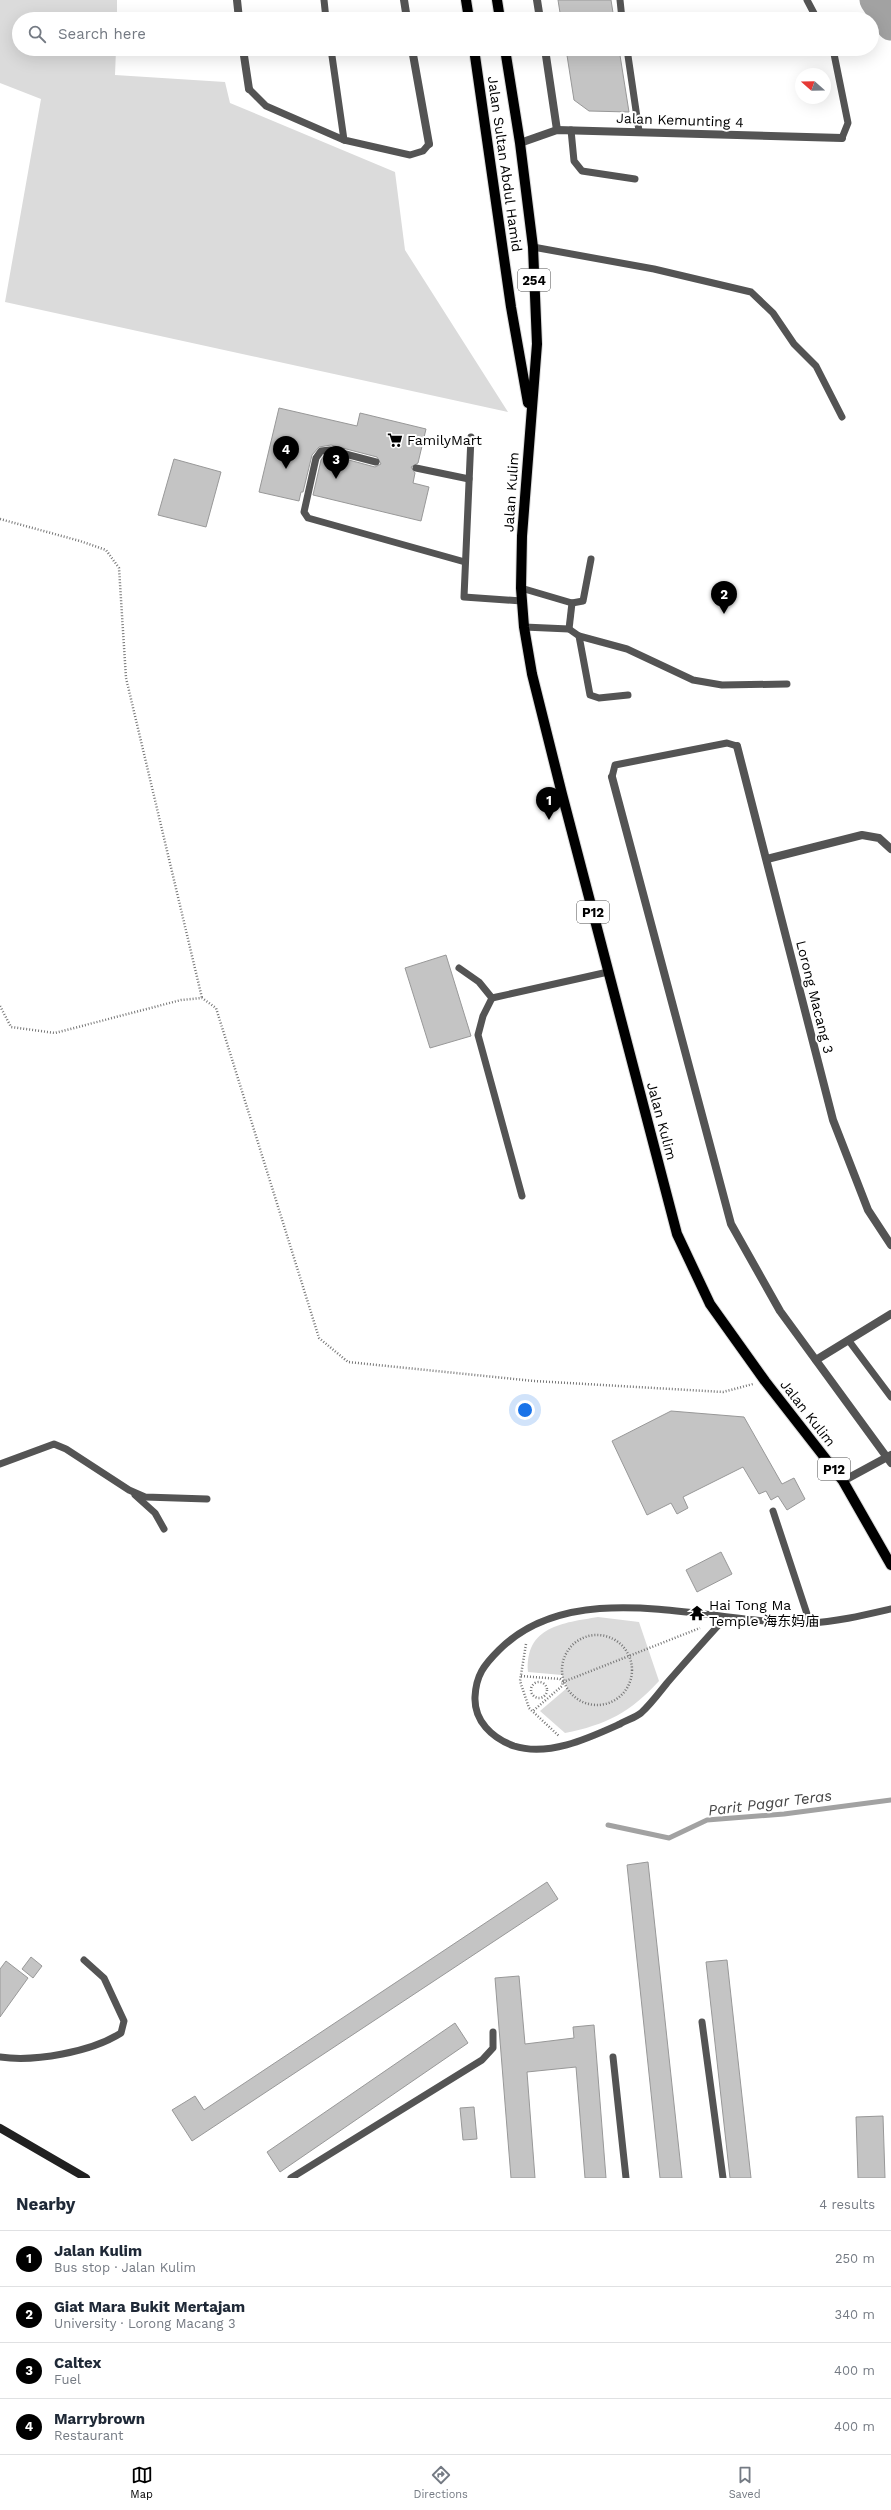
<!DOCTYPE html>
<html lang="en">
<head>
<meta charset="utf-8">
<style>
	:root { --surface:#fff; --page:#f6f6f7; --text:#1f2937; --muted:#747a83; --line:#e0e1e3; --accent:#000 }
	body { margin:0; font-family:"Work Sans","Noto Sans SC",sans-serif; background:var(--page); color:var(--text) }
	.compass { position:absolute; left:795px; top:68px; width:36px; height:36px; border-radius:50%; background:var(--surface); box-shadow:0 4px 16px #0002; rotate:290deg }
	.you { position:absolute; left:525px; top:1410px; width:14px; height:14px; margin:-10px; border:3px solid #fff; border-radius:50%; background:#1a73e8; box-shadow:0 0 0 6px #1a73e833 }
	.badge { display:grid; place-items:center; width:26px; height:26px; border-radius:50%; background:var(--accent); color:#fff; font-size:13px; font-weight:700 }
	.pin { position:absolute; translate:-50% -33px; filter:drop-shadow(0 1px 2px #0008) }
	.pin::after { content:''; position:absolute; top:21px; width:14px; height:12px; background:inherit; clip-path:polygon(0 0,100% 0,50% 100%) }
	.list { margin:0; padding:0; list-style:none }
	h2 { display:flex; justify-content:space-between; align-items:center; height:52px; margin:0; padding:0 16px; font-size:17px }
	h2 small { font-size:13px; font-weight:400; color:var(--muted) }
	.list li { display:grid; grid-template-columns:26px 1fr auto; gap:12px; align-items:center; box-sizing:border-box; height:56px; padding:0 16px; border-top:1px solid var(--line) }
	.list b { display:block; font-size:15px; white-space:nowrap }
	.list p { margin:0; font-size:13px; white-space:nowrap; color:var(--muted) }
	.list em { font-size:13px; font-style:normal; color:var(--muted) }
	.icon { flex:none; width:22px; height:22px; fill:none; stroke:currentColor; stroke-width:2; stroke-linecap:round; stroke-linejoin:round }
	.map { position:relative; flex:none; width:891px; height:2178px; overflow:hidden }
	.search { position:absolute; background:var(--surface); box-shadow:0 4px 16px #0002; left:12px; right:12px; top:12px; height:44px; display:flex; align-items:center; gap:10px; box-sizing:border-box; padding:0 14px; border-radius:22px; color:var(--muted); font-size:15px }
	.sheet { height:276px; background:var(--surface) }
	nav { display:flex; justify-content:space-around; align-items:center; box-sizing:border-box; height:56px; border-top:1px solid var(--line); background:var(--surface); font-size:11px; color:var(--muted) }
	nav a { display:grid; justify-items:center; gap:2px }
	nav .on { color:var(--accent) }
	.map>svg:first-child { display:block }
	.green { fill:#dbdbdb }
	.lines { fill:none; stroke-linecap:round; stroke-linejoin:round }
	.stream { stroke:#a2a2a2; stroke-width:5 }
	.river { stroke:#a2a2a2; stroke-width:29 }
	.building { fill:#c4c4c4; stroke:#989898 }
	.primary-casing { stroke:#dbdbdb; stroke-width:12 }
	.path { stroke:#767676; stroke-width:2.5; stroke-dasharray:1 2; stroke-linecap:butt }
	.service { stroke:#545454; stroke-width:7 }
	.minor { stroke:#545454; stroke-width:8 }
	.secondary { stroke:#212121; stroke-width:8 }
	.primary { stroke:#000; stroke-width:10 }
	.labels { text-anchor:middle; stroke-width:4; stroke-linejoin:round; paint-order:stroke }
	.shield { fill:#fff; stroke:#4c4c4c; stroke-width:1 }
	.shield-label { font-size:13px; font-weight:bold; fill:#000 }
	.street-label { font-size:14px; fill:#000; stroke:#fff }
	.poi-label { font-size:14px; fill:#000; stroke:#fff; text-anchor:start }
	.water-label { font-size:15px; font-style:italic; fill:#434343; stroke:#fff }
</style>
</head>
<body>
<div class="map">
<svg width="891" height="2178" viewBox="0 0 891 2178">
	<rect width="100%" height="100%" fill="#fff"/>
	<g class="green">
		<polygon points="0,0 117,0 117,19 19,19 19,49 116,49 115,75 225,82 230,103 395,172 405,250 508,412 5,302 41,99 0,83"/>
		<path d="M598,1617L639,1622L659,1681C631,1712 606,1725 565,1733L540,1711L567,1688L562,1675L528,1672C525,1626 563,1623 598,1617Z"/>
	</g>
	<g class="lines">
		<polyline class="stream" points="608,1825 669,1838 707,1820 784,1814 891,1800"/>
		<polyline class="river" points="874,0 891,26"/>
	</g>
	<g class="building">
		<polygon points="558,0 611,0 614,19 561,19"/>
		<polygon points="566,49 619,49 629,112 589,111 574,100"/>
		<polygon points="279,408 357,426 360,413 426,429 418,463 411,467 415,473 413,483 429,487 421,521 313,495 321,460 324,456 330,455 375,467 381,464 377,457 331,445 319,447 312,455 303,492 301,492 299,501 259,492"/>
		<polygon points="174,459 221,472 206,527 158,515"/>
		<polygon points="446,955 471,1036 430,1048 405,968"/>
		<polygon points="671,1411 744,1417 782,1484 794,1478 805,1499 787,1510 778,1496 771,1500 766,1491 759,1494 743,1467 683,1497 688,1508 677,1514 671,1503 647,1515 612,1441"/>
		<polygon points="721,1552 732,1574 697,1592 686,1570"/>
		<polygon points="648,1862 682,2178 660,2178 627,1865"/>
		<polygon points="547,1882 558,1899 192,2141 172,2110 195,2096 204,2110"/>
		<polygon points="31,1957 42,1966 33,1978 22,1969"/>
		<polygon points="727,1960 751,2178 730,2178 706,1962"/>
		<polygon points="6,1961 28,1978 0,2017 0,1969"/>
		<polygon points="519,1976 525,2044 574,2038 573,2027 594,2025 606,2178 585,2178 576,2067 527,2072 535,2178 511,2178 495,1978"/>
		<polygon points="455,2023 468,2043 280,2172 267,2152"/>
		<polygon points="474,2107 477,2139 463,2140 460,2108"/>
		<polygon points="883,2116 885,2178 858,2178 856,2117"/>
	</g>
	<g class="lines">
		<g class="primary-casing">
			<g id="primary">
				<polyline points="466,0 469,19"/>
				<polyline points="497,0 500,19"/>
				<polyline points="474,49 511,307 528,403"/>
				<polyline points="505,49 520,143 533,247 537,344 522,536 521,588 524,627 532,674 562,794 677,1234 710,1304 765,1381 843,1481 891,1565"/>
			</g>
		</g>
		<g class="path">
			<polyline points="0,519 80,541 106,550 119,568 126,678 202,998"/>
			<polyline points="0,1006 11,1027 55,1033 181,1000 202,998 216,1008 319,1338 348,1362 534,1381 723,1392 753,1384"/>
			<circle cx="597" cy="1670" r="35"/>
			<polyline points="526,1644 520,1681 529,1708 559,1736"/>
			<polyline points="521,1676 560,1679 563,1682 562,1686 533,1711"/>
			<polyline points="563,1682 700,1628"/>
			<circle cx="539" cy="1690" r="8"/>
		</g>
		<g class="service">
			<polyline points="324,0 326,19"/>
			<polyline points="620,0 622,19"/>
			<polyline points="807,0 817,19"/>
			<polyline points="331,49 344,140 410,155 423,151 429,144"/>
			<polyline points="627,49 639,131"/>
			<polyline points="833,49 848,123 842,138"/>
			<polyline points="249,89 266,106 344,140"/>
			<polyline points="571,130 574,161 582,171 635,179"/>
			<polyline points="533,247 654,269 751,292 773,313 794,344 816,366 842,417"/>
			<polyline points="471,437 464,597 522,601"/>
			<polyline points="376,462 330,450 321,451 316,458 304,512 308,518 465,562"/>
			<polyline points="416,468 469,479"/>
			<polyline points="521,588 572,603 583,601 591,559"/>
			<polyline points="524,627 569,629 579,636 590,695 599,698 628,695"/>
			<polyline points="569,629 572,603"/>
			<polyline points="579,636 627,649 693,680 722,685 787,684"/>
			<polyline points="612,777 615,765 727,743 737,746"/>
			<polyline points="459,968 479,982 492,998 608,972"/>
			<polyline points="492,998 483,1016 478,1035 522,1196"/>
			<polyline points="849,1341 891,1397"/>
			<polyline points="0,1464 54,1444 66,1449 129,1490 145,1497 207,1499"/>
			<polyline points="135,1495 155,1513 164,1529"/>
			<polyline points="773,1511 810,1623"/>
			<path d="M725,1618C705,1640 686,1661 667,1683C659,1693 650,1705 641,1713C635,1718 626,1720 620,1724C589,1738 549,1757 514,1746C492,1738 474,1721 475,1697C476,1675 484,1665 499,1650C576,1573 713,1625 809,1623C836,1622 865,1615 891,1609"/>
			<polyline points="702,2022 723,2178"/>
			<path d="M0,2057C35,2062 91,2052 121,2033L124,2021L104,1978L84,1960"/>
			<polyline points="613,2057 626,2178"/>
			<polyline points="291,2178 482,2060 493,2048 493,2032"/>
		</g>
		<g class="minor">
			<polyline points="237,0 239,19"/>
			<polyline points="404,0 407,19"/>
			<polyline points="537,0 540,19"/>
			<polyline points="243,49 249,89"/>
			<polyline points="412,49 429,144"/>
			<polyline points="545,49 557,130"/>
			<polyline points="520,143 557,130 842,138"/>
			<polyline points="737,746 833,1120 868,1210 891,1245"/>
			<polyline points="612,777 731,1224 780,1311 891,1463"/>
			<polyline points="767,859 862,835 879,838 891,849"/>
			<polyline points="816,1360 891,1314"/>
			<polyline points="843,1481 891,1455"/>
		</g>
		<polyline class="secondary" points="0,2128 86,2178"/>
		<use href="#primary" class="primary"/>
	</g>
	<defs>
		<g id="supermarket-bare" transform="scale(1.2)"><path d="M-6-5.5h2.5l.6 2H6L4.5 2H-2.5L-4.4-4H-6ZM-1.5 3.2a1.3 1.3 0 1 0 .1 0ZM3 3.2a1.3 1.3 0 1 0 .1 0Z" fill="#000" stroke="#fff" stroke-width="2.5" paint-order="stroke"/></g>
		<g id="temple-bare" transform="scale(1.2)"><path d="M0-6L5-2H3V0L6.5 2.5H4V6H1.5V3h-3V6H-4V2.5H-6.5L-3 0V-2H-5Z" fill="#000" stroke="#fff" stroke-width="2.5" paint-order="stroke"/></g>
	</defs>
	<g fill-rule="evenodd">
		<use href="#supermarket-bare" x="395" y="440"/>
		<use href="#temple-bare" x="697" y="1613"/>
	</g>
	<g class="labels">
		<g class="shield">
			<rect x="518" y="269" width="32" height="22" rx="3"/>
			<rect x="577" y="901" width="32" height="22" rx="3"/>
			<rect x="818" y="1458" width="32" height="22" rx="3"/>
		</g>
		<g class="shield-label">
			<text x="534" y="285">254</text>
			<text x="593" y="917">P12</text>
			<text x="834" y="1474">P12</text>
		</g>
		<g class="street-label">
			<text transform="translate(680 120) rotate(2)" y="5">Jalan Kemunting 4</text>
			<text transform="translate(505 164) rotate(82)" y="5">Jalan Sultan Abdul Hamid</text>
			<text transform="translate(511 492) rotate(-86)" y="5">Jalan Kulim</text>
			<text transform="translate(815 997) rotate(76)" y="5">Lorong Macang 3</text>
			<text transform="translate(662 1121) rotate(75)" y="5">Jalan Kulim</text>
			<text transform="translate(808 1413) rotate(52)" y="5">Jalan Kulim</text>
		</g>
		<g class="poi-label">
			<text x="407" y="445">FamilyMart</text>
			<text x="709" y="1610">Hai Tong Ma<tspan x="709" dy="16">Temple 海东妈庙</tspan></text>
		</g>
		<g class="water-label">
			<text transform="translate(770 1803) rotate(-7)" y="5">Parit Pagar Teras</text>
		</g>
	</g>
</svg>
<svg class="compass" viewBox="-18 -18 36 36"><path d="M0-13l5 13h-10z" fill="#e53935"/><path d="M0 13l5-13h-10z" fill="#747a83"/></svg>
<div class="you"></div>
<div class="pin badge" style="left:549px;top:820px">1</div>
<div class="pin badge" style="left:724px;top:614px">2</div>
<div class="pin badge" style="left:336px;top:479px">3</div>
<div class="pin badge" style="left:286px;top:469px">4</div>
<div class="search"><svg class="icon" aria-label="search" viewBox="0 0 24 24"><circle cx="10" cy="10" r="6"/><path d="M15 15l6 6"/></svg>Search here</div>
</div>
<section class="sheet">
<h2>Nearby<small>4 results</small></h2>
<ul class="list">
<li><span class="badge">1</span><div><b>Jalan Kulim</b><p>Bus stop · Jalan Kulim</p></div><em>250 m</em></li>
<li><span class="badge">2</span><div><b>Giat Mara Bukit Mertajam</b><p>University · Lorong Macang 3</p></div><em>340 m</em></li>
<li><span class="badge">3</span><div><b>Caltex</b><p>Fuel</p></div><em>400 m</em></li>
<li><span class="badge">4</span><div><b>Marrybrown</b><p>Restaurant</p></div><em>400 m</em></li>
</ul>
</section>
<nav>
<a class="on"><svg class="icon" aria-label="map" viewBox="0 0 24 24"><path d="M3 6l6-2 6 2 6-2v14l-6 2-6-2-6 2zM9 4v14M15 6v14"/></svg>Map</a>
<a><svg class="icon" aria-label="directions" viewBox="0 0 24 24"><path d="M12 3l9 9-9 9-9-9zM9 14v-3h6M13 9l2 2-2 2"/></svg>Directions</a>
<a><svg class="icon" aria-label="saved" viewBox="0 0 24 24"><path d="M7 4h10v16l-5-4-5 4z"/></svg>Saved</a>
</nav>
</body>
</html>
